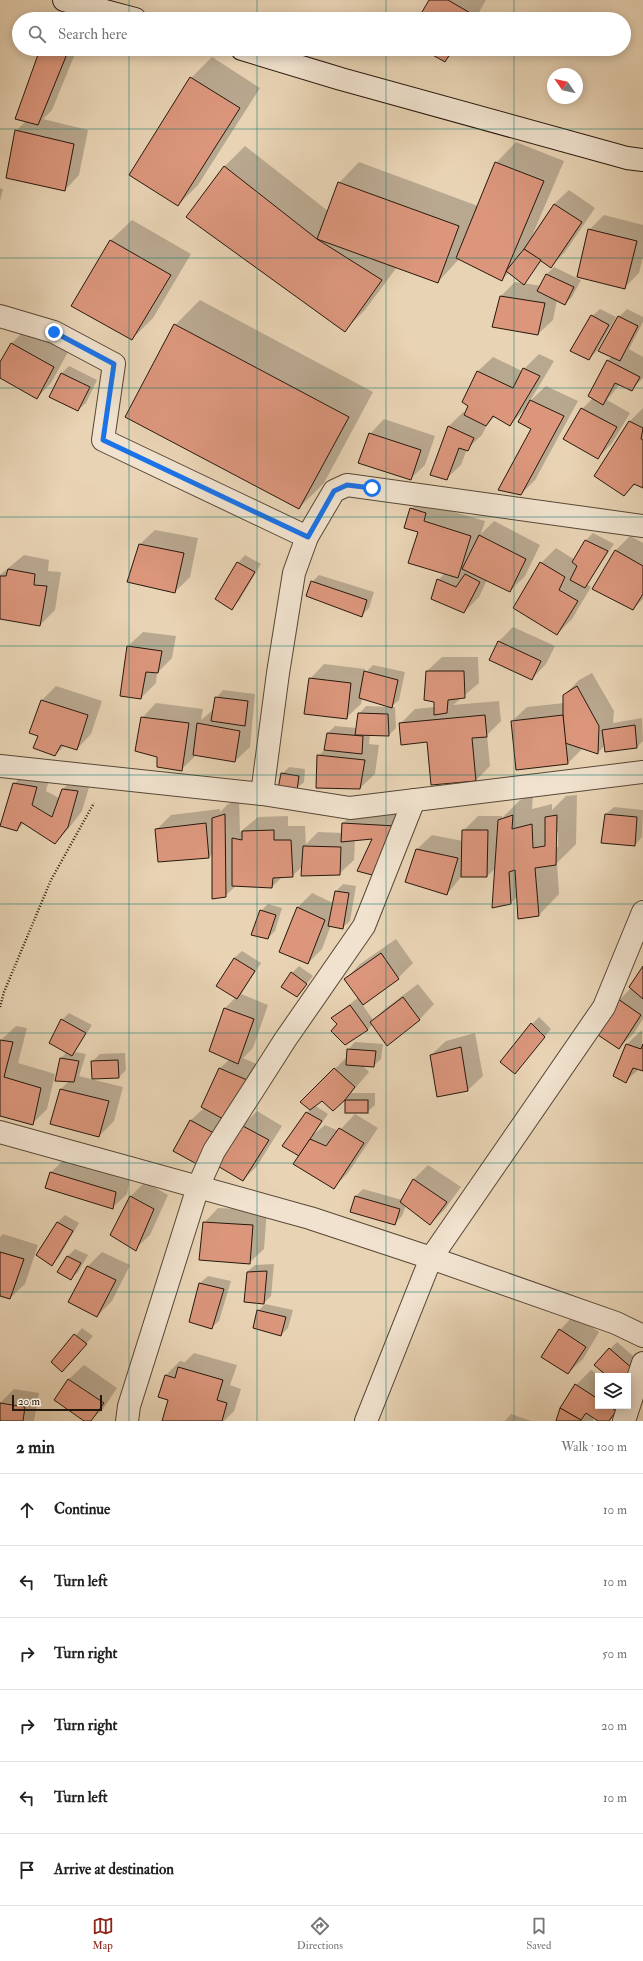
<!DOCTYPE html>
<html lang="en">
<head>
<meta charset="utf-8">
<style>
	:root { --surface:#fff; --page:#f6f6f6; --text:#222; --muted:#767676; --line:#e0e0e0; --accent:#8f2418 }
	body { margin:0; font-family:"IM FELL Double Pica",serif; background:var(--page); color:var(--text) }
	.controls { position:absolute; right:12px; bottom:12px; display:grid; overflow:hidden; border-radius:0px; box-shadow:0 2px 10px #0003 }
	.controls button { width:36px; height:36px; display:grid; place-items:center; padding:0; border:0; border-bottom:1px solid var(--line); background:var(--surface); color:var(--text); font:20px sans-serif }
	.compass { position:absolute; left:547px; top:68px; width:36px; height:36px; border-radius:50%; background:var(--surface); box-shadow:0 2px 10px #0003; rotate:304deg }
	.scale { position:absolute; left:12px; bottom:10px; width:90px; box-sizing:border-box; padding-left:4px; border:2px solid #27180c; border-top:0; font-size:11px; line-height:14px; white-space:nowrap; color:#27180c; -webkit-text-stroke:3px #f0e2ce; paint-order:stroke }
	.stop { position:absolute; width:12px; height:12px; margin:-9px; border:3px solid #1a73e8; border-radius:50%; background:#fff }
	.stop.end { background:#1a73e8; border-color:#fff; box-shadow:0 1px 4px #0008 }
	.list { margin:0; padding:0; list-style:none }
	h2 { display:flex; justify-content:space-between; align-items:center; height:52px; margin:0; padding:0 16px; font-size:17px }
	h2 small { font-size:13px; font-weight:400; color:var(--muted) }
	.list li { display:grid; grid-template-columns:26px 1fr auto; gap:12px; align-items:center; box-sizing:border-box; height:72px; padding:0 16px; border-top:1px solid var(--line) }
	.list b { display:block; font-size:15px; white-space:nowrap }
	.list em { font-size:13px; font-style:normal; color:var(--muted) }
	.icon { flex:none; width:22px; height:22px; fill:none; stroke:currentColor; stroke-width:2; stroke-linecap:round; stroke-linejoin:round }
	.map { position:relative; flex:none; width:643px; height:1421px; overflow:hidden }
	.search { position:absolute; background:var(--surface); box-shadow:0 2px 10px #0003; left:12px; right:12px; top:12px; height:44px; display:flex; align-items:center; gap:10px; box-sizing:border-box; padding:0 14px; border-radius:22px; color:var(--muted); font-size:15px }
	.sheet { height:484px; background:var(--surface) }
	nav { display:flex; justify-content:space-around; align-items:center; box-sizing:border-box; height:56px; border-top:1px solid var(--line); background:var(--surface); font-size:11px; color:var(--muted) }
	nav a { display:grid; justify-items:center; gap:2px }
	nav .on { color:var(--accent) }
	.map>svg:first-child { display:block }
	.shadow { fill:#0003; fill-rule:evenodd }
	.building { fill:#db967c; stroke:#27180c }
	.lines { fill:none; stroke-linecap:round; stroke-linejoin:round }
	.street-casing { stroke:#574736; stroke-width:24 }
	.secondary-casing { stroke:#27180c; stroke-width:24 }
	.path { stroke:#27180c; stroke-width:2.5; stroke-dasharray:1 2; stroke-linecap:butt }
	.street { stroke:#f0e2ce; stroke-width:22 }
	.secondary { stroke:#f0e2ce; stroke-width:22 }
	.route { stroke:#1a73e8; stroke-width:5 }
	.grid { fill:none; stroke:#0f766e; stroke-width:1; stroke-opacity:0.55 }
</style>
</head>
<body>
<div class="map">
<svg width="643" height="1421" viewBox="0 0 643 1421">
	<rect width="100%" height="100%" fill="#e8d3b4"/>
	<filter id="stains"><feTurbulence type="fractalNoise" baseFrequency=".005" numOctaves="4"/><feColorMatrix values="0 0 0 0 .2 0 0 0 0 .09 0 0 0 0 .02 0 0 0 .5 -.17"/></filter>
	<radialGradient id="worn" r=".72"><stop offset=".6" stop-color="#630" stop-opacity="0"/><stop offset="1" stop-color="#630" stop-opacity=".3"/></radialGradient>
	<g class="shadow">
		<polygon points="431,0 486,0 475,19 419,19"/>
		<polygon points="64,13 89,19 57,19"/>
		<polygon points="41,49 77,49 52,110 43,119 88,130 79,175 65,190 16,131 26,121"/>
		<polygon points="424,49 458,49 445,61"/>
		<polygon points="212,57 260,88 198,185 178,205 191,78"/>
		<polygon points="516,142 564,161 532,236 554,204 569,190 595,208 565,252 551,266 542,260 524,283 541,286 546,275 554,267 581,280 572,297 565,304 557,300 553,320 538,334 501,296 515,282 523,283 509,272 502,280 459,259 438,282 397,267 365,310 344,331 187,217 225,166 245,146 328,211 339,183 359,162 478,206 496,163"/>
		<polygon points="0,188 3,189 0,201"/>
		<polygon points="604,215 643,225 643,257 639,273 624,288 589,230"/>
		<polygon points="132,220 191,254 153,318 132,339 72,306 111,240"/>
		<polygon points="200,300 373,392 324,483 299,508 175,325"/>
		<polygon points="600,309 616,317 596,352 588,359 592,316"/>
		<polygon points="627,309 643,317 643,322 629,349 643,357 643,378 632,389 620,384 607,400 630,413 612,443 598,458 582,409 593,398 590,396 608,360 612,357 619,317"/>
		<polygon points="26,329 68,352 51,383 37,398 0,377 0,364 11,344"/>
		<polygon points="539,354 554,361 530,401 546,386 578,401 535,480 521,494 532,428 526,408 510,425 495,416 487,425 482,435 467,449 461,465 446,479 449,426 463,412 466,413 469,406 463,402 478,371 493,357 522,371"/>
		<polygon points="69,366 97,380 86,403 78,410 51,397 62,373"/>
		<polygon points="643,408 643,487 636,483 624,495 595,476 630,421"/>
		<polygon points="384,419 435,436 425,465 410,479 370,434"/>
		<polygon points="425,494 437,507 485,521 481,534 494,521 540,545 525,576 510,591 487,580 479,597 464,612 438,580 445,573 411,509"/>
		<polygon points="155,530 198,538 190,577 175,592 140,544"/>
		<polygon points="593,533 614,544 587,584 591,587 572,619 557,634 541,563 556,548 575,560 586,540"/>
		<polygon points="630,536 643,543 643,599 633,609 616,550"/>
		<polygon points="24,555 49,560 48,571 61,572 55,610 40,625 0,618 0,575"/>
		<polygon points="245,555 261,564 239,601 232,608 238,563"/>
		<polygon points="319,575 374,592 369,608 362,615 312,582"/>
		<polygon points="513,627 555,646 546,664 532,679 499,641"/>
		<polygon points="143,632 176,636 172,658 157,673 156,683 141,698 128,646"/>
		<polygon points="442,657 478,657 479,683 453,705 499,701 501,721 487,735 490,766 476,780 428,741 400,724 415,709 435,707 435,701 427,671"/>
		<polygon points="324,664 365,669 365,673 373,665 405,672 399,700 391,707 395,707 396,728 389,735 370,735 369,744 379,745 375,774 360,788 318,756 325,749 328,733 335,726 357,728 359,714 366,706 390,707 362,698 361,704 346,718 310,679"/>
		<polygon points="592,673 614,711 613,723 642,718 643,741 637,747 605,745 598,753 582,749 568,763 512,721 527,707 564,703 564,695 579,680"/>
		<polygon points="56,686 102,701 91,734 77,749 65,745 55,755 39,735 41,701"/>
		<polygon points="223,690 255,694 250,747 235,761 196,755 181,770 158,756 142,718 156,703 203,709 201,720 214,709 216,698"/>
		<polygon points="289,767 305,769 304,782 296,789 282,774"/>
		<polygon points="29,769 51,772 46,791 59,798 62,790 77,775 92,777 82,811 69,828 55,843 24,823 17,830 14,784"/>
		<path d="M577,795L576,844L557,863L559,894L539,915L518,896L510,904L496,868L487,876H462L447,894L407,882L417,849L432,835L463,841V831L478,816H502V818L520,800L533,796L532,809L552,804V810L566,796ZM558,832V847H556V834Z"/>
		<polygon points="239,800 240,832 258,817 288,816 288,826 305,826 306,844 318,832 343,833 343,823 358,809 410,812 390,860 373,838 355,840 354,860 339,874 303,866 292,876 282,877 272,887 237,885 225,896 213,853 209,857 156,830 171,815 220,809 220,812 228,804"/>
		<polygon points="614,807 643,810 642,837 635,845 602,842 606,814"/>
		<polygon points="343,884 356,886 350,921 342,928 331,925 322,949 308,963 297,908 312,893 333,903 336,891"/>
		<polygon points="268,904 282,908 275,931 268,938 261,911"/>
		<polygon points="396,939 413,963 398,978 362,1004 373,1020 386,1008 418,984 434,1004 420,1019 387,1044 373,1024 368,1029 339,1024 332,1018 359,997 346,979 360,964"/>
		<polygon points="242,951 261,963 241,994 268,1005 253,1048 243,1058 261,1066 235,1122 175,1151 191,1120 204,1108 202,1107 220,1068 230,1059 210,1050 225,1008 236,997 217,986 234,958"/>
		<polygon points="299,966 313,976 297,996 292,973"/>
		<polygon points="643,968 643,1019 634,1033 619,1048 619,1000 631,988"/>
		<polygon points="69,1013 92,1025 75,1052 86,1054 79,1076 123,1087 114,1121 99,1136 51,1123 61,1089 69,1081 61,1058 67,1052 62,1020"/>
		<polygon points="539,1017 551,1029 515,1073 532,1024"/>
		<polygon points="16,1026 27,1028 18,1063 55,1074 47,1109 32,1124 0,1115 0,1045 1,1040"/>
		<polygon points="642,1030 643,1070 639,1069 626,1081 614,1076 627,1044"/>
		<polygon points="475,1033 483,1076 468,1090 437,1096 431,1055 446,1041"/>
		<polygon points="355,1042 383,1044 381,1059 373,1066 362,1065 369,1072 351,1093 375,1093 375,1105 367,1112 346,1112 346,1099 322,1099 314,1105 328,1114 314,1134 325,1125 339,1131 355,1114 378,1128 348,1173 334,1187 300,1155 283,1146 310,1109 301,1102 348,1056 348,1050"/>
		<polygon points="125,1053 126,1070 119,1077 92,1062 100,1054"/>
		<polygon points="257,1111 282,1126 257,1166 243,1180 242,1126"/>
		<polygon points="66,1158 130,1177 127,1194 112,1208 51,1172"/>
		<polygon points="428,1165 461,1187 445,1209 430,1224 406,1205 402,1216 394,1224 356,1196 363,1189 402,1200 414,1179"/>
		<polygon points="145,1182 168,1195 150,1235 135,1249 111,1235 131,1196"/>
		<polygon points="218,1208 267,1210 264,1249 249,1263 204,1223"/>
		<polygon points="65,1215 79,1223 59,1257 52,1264 37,1254 58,1222"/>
		<polygon points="3,1234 38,1245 25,1284 10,1298 0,1295 0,1237"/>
		<polygon points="75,1249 88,1255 78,1272 70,1279 67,1257"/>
		<polygon points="102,1252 130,1265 112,1301 97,1316 70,1302 88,1266"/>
		<polygon points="274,1264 271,1296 264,1303 245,1301 247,1272 255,1265"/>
		<polygon points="208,1276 231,1281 219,1321 211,1328 200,1283"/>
		<polygon points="265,1304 293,1310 288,1328 281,1335 258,1311"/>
		<polygon points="574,1315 599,1332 583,1359 568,1373 560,1330"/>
		<polygon points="82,1328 93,1336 69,1363 53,1362"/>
		<polygon points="617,1342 640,1362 628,1376 606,1376 610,1349"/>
		<polygon points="194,1353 237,1365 230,1385 241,1389 234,1411 224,1421 163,1421 169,1399 159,1396 166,1375 180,1361 185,1362"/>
		<polygon points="84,1365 117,1388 103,1409 90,1421 85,1421 55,1399 69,1379"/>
		<polygon points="591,1370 600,1376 598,1376 598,1406 623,1406 620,1410 609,1421 600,1421 593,1417 593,1421 557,1421 561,1409 576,1385"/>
		<polygon points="14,1389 39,1393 34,1421 0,1421 0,1403"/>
		<polygon points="511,1414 531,1421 505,1421"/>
	</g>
	<g class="building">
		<polygon points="429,0 448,0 472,14 470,19 418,19"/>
		<polygon points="40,49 69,49 38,125 15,119"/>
		<polygon points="422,49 453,49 445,62"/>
		<polygon points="190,77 240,108 178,206 129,175"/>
		<polygon points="15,130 74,144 65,191 6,178"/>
		<polygon points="495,162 544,181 502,281 456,258"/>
		<polygon points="224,166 317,239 382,280 345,332 186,217"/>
		<polygon points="338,182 459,226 438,283 317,239"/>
		<polygon points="554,204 582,222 551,268 524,249"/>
		<polygon points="588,229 637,241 625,289 577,277"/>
		<polygon points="110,240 171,275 132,340 71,306"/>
		<polygon points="524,249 541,260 524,285 506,271"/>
		<polygon points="546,274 574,287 565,305 537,291"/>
		<polygon points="500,296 545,303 538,335 492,327"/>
		<polygon points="591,315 609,325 589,360 570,351"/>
		<polygon points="618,316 638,326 620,361 598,351"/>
		<polygon points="174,324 349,417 299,509 125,417"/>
		<polygon points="11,343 54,367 37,399 0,378 0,362"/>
		<polygon points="607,360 640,377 632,391 615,383 603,405 588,396"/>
		<polygon points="523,368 540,376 510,426 493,416 486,426 464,415 468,406 462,402 477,371 513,388"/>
		<polygon points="61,373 90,387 78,411 49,397"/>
		<polygon points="530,400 564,416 521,495 498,490 531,429 518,422"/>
		<polygon points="581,408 617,427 598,459 563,439"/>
		<polygon points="629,421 643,428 641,439 643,440 643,488 634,484 624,496 594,476"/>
		<polygon points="448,426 474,438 468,451 459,448 447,480 430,475"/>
		<polygon points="369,433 421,450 411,480 358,463"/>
		<polygon points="410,508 426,513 424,521 471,536 458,578 408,563 418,532 404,528"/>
		<polygon points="479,535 526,559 510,592 462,569"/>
		<polygon points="585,540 608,551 585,588 570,580 577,566 572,562"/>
		<polygon points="139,544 184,553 175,593 127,582"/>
		<polygon points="615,550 643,566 643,594 633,610 592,589"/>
		<polygon points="237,562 255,572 232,610 215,599"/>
		<polygon points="540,562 565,577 559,590 578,601 557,635 513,608"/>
		<polygon points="8,569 35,574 34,585 47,586 40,626 0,619 0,576 6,576"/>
		<polygon points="465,574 480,582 464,613 431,599 437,579 456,587"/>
		<polygon points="311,581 367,600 362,617 306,596"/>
		<polygon points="498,641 541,661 532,680 489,660"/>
		<polygon points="127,646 162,651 158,673 146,672 141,699 120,696"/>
		<polygon points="364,671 398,680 392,708 359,698"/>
		<polygon points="426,671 464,671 465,698 448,700 447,713 434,715 434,702 424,700"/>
		<polygon points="309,678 351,683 347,719 304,714"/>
		<polygon points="577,686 599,726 598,754 565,743 563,715 563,695"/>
		<polygon points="215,697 248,701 245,726 211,721"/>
		<polygon points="41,700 88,715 77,750 61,745 55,756 33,748 38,736 29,733"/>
		<polygon points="358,713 388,714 389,736 355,735"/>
		<polygon points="485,715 487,737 472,738 476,781 431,785 427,742 401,745 399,723"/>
		<polygon points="563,715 568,764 516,770 511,721"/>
		<polygon points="141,717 189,723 182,771 157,767 157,757 135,751"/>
		<polygon points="197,723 240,731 235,762 193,755"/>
		<polygon points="635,725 637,748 605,752 602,730"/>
		<polygon points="327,733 363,736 362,754 324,750"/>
		<polygon points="317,755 365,760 360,789 316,788"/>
		<polygon points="281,773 299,776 297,790 278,789"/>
		<polygon points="13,783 37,787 32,805 52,817 62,789 78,791 68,827 55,844 21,822 17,831 0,826"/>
		<polygon points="225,814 226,897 212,899 212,818"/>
		<polygon points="605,814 637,817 635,846 601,843"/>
		<polygon points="513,815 512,829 532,824 533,848 545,846 545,817 557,815 556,865 535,868 539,916 518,919 515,870 509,872 511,904 492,908 498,820"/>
		<polygon points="206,823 209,858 158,862 155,829"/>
		<polygon points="342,823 396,826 376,876 357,871 372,839 341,842"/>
		<polygon points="274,830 274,840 291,840 293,877 273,878 272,888 232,886 232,838 242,840 242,831"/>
		<polygon points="462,830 488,830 487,877 461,877"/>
		<polygon points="303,846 341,847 340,875 301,876"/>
		<polygon points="416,849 458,858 447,895 405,882"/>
		<polygon points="335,891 349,893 343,929 328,926"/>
		<polygon points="297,907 325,920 308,964 279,952"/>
		<polygon points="260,910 276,915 268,939 251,935"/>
		<polygon points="381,953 399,979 363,1005 344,979"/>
		<polygon points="234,958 255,971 237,999 216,986"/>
		<polygon points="643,966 643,999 629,987"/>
		<polygon points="291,972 307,984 297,997 281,987"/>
		<polygon points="403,997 420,1020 387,1046 370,1022"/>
		<polygon points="618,999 641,1015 619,1049 595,1033"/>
		<polygon points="350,1005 368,1030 345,1045 331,1031 337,1024 331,1018"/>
		<polygon points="224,1008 254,1019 238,1064 209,1051"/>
		<polygon points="61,1019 86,1033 72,1056 49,1043"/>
		<polygon points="531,1023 545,1037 515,1074 500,1062"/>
		<polygon points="0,1040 13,1042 4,1077 41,1088 33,1125 0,1116"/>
		<polygon points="626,1044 641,1049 643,1044 643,1071 633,1068 626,1083 613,1076"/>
		<polygon points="461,1047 468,1091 437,1097 430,1055"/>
		<polygon points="347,1049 376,1051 374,1067 346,1065"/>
		<polygon points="60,1058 79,1061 74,1082 55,1081"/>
		<polygon points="118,1060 119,1078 92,1079 91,1061"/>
		<polygon points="219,1068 247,1080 227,1121 201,1107"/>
		<polygon points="334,1068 355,1087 345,1100 333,1111 322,1101 310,1110 300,1102"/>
		<polygon points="60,1089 109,1101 99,1137 50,1124"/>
		<rect x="345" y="1100" width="23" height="13"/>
		<polygon points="306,1112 322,1121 299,1156 282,1146"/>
		<polygon points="190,1120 221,1137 204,1168 173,1151"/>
		<polygon points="241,1125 269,1140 243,1181 216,1165"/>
		<polygon points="339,1128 364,1143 334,1189 293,1164 310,1139 326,1146"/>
		<polygon points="50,1172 116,1192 113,1209 45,1188"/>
		<polygon points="413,1179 447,1202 430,1225 400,1202"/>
		<polygon points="130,1196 154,1209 136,1251 110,1235"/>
		<polygon points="355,1196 400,1209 395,1225 350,1212"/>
		<polygon points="57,1222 73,1231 52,1266 36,1255"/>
		<polygon points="203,1222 253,1225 250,1264 199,1260"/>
		<polygon points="0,1252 24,1259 10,1299 0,1296"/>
		<polygon points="67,1256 81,1263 71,1280 57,1272"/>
		<polygon points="87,1266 116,1280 97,1317 68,1302"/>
		<polygon points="267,1271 264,1304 244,1302 247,1272"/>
		<polygon points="199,1283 224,1289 212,1329 189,1322"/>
		<polygon points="257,1310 286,1317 281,1336 253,1328"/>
		<polygon points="559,1329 586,1347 568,1374 541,1357"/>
		<polygon points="74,1334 87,1344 62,1372 51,1362"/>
		<polygon points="609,1348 633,1369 628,1376 605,1376 606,1375 594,1365"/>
		<polygon points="178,1367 223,1380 217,1400 227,1403 222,1421 162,1421 168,1400 158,1397 165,1375 175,1378"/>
		<polygon points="68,1379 104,1403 91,1421 84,1421 54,1400"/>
		<polygon points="575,1384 598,1399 598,1406 609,1406 616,1411 609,1421 598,1421 586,1413 581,1420 560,1408"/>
		<polygon points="0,1403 25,1407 23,1421 0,1421"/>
		<polygon points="560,1408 581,1420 581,1421 556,1421"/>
	</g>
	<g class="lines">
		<g class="street-casing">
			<g id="street">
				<polyline points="0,316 54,332 114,364 103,440 307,537"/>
				<polyline points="0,766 262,794 350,808 643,772"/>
				<polyline points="262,794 278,673 294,573 307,537 334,491 347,485 643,526"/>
				<polyline points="0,1132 310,1218 431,1258 616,1323 643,1336"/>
				<polyline points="127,1421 129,1406 198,1187 214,1151 285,1040 364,926 414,800"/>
				<polyline points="366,1421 431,1258 604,1007 643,912"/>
				<polyline points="624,1421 643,1363"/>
			</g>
		</g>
		<g class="secondary-casing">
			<g id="secondary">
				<polyline points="64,0 135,19"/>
				<polyline points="242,49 341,79 627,158 643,160"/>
			</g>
		</g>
		<polyline class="path" points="0,1007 4,992 51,880 94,803"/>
		<use href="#street" class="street"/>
		<use href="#secondary" class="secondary"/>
	</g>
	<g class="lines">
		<polyline class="route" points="54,332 114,364 103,440 308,537 334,491 347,485 372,488"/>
	</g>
	<path class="grid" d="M129,0V19M257,0V19M386,0V19M514,0V19M129,49V1421M257,49V1421M386,49V1421M514,49V1421M0,129H643M0,258H643M0,388H643M0,517H643M0,646H643M0,775H643M0,904H643M0,1033H643M0,1163H643M0,1292H643"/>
	<rect width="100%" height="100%" filter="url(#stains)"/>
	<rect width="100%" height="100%" fill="url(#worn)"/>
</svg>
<div class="controls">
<button><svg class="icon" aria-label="layers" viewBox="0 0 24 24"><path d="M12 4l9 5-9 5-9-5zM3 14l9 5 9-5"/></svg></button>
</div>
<svg class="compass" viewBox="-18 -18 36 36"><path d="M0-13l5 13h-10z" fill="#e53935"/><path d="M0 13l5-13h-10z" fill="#767676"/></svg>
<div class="scale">20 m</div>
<div class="stop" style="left:372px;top:488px"></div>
<div class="stop end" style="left:54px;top:332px"></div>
<div class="search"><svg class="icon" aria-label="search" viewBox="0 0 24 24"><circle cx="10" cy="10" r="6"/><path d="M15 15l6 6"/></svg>Search here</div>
</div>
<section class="sheet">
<h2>2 min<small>Walk · 100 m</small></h2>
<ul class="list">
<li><svg class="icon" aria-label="ahead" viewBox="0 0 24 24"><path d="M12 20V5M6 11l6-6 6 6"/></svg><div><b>Continue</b></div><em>10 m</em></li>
<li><svg class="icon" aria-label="left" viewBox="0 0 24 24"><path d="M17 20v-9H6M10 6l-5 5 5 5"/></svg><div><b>Turn left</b></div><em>10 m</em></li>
<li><svg class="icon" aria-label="right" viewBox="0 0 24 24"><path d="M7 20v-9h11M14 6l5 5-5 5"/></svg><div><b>Turn right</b></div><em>50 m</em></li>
<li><svg class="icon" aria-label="right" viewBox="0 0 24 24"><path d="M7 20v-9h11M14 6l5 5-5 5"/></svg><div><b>Turn right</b></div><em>20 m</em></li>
<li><svg class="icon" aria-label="left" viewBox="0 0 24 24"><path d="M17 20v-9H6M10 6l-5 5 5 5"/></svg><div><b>Turn left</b></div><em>10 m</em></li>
<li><svg class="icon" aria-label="arrive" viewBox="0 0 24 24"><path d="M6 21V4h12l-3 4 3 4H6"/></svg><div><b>Arrive at destination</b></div></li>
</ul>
</section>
<nav>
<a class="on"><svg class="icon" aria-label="map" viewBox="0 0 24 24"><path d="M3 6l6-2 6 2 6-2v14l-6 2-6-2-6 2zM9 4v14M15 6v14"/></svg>Map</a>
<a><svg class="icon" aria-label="directions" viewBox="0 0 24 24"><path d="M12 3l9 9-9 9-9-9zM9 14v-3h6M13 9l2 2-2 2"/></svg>Directions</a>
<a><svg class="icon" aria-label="saved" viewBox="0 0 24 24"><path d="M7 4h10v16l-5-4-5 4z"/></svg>Saved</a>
</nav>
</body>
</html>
